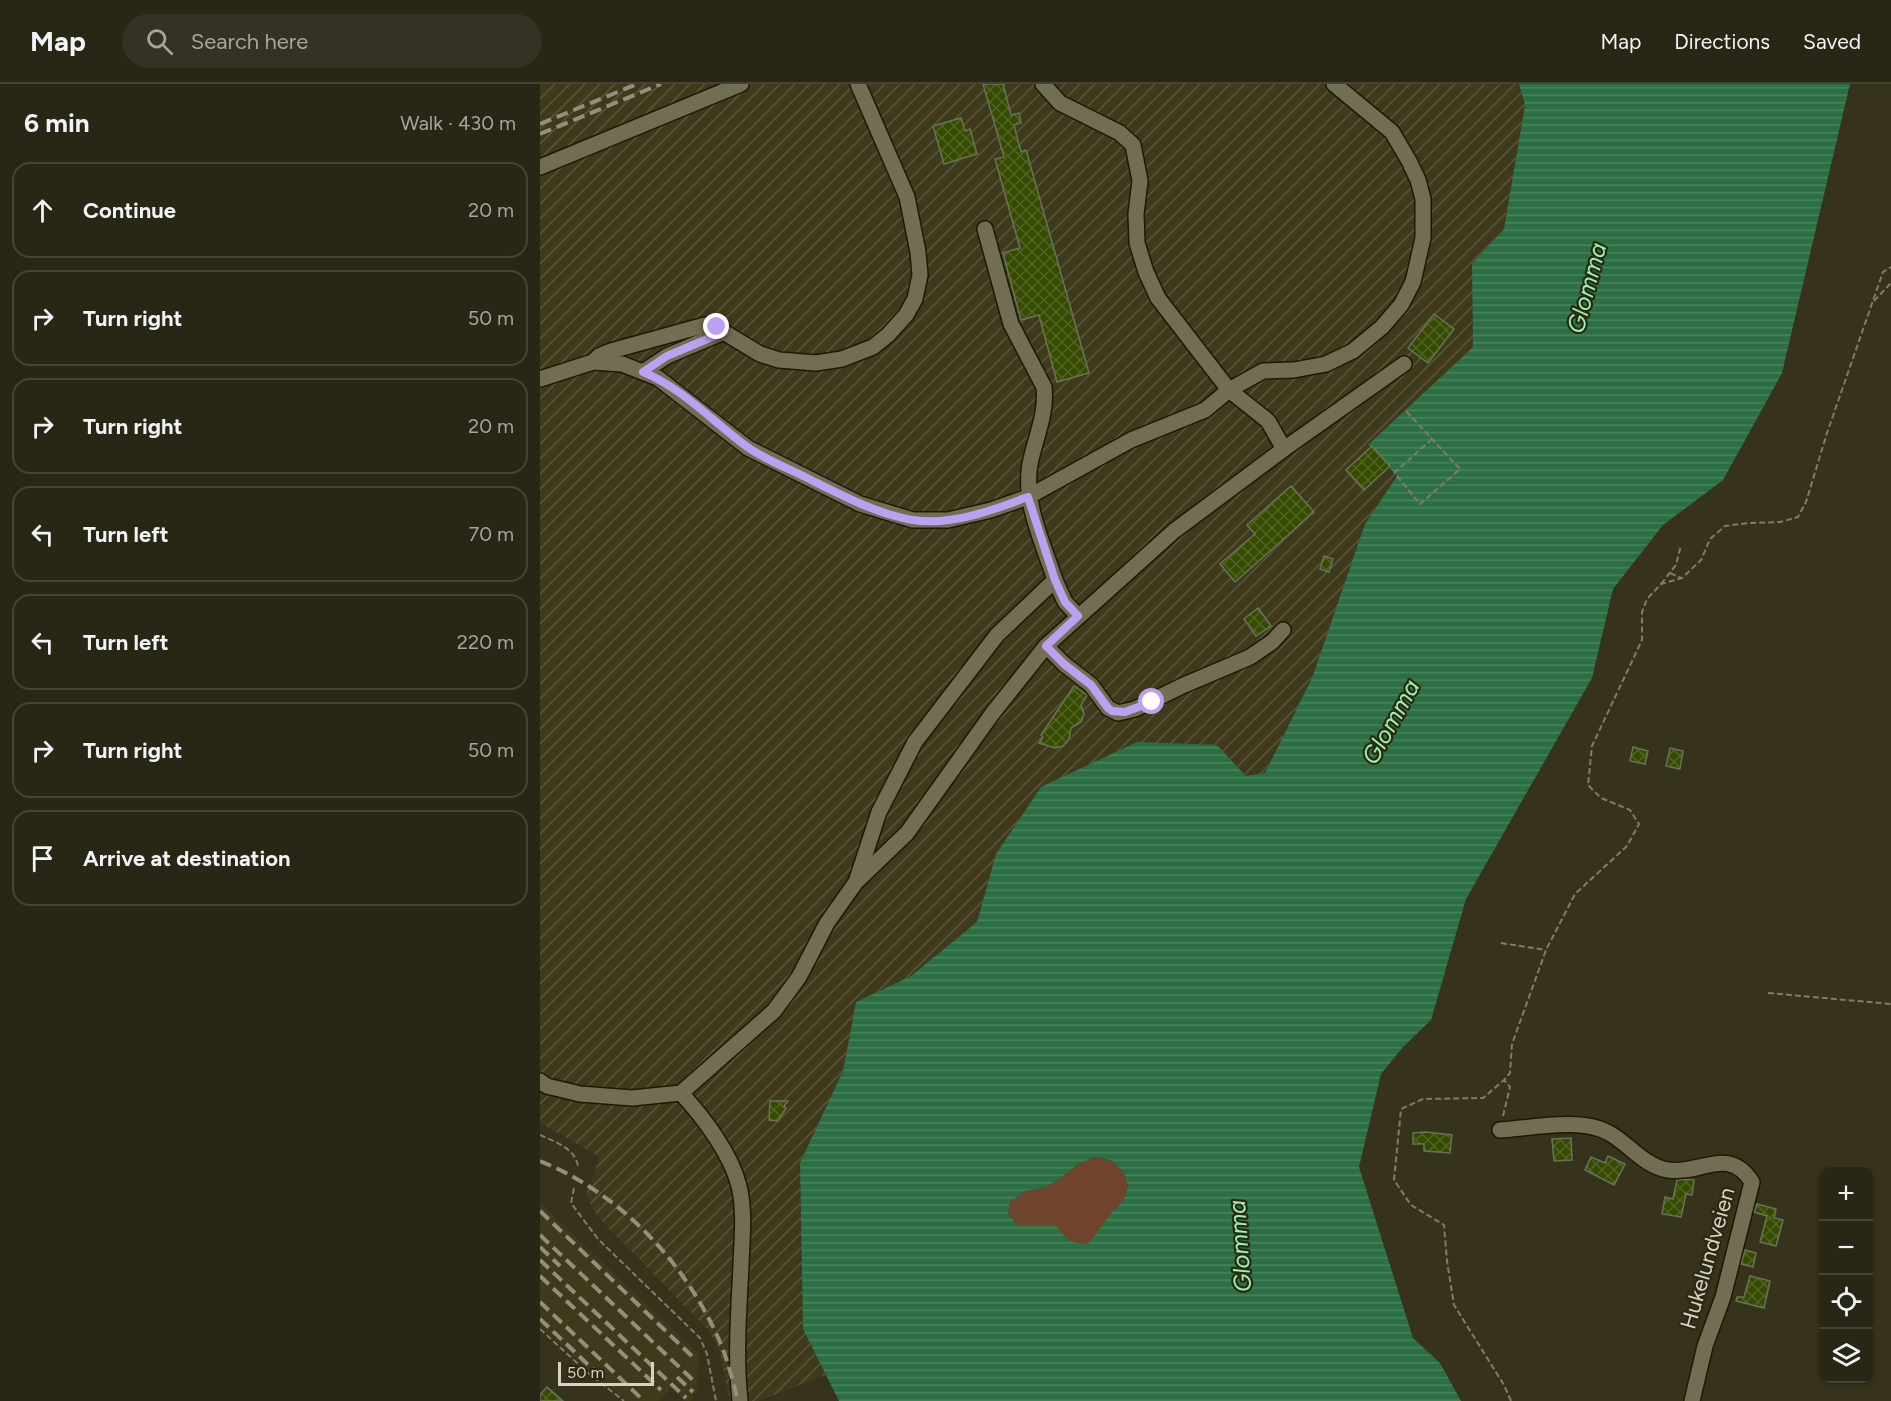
<!DOCTYPE html>
<html lang="en">
<head>
<meta charset="utf-8">
<style>
	:root { --surface:#282614; --page:#343222; --text:#f1f3f6; --muted:#a5a5a0; --line:#444334 }
	body { margin:0; font-family:Figtree,sans-serif; background:var(--page); color:var(--text) }
	.controls { position:absolute; right:18px; bottom:18px; display:grid; overflow:hidden; border-radius:12px; box-shadow:0 2px 4px #0004 }
	.controls button { width:54px; height:54px; display:grid; place-items:center; padding:0; border:0; border-bottom:2px solid var(--line); background:var(--surface); color:var(--text); font:30px sans-serif }
	.scale { position:absolute; left:18px; bottom:15px; width:96px; box-sizing:border-box; padding-left:6px; border:3px solid #d5d3c5; border-top:0; font-size:16px; line-height:21px; white-space:nowrap; color:#d5d3c5; -webkit-text-stroke:4px #2c2811; paint-order:stroke }
	.stop { position:absolute; width:18px; height:18px; margin:-14px; border:4px solid #bca0f2; border-radius:50%; background:#fff }
	.stop.end { background:#bca0f2; border-color:#fff; box-shadow:0 2px 6px #0008 }
	.list { margin:0; padding:0; list-style:none }
	h2 { display:flex; justify-content:space-between; align-items:center; height:78px; margin:0; padding:0 24px; font-size:26px }
	h2 small { font-size:20px; font-weight:400; color:var(--muted) }
	.list li { display:grid; grid-template-columns:39px 1fr auto; gap:18px; align-items:center; box-sizing:border-box; height:96px; margin:0 12px 12px; padding:0 12px; border:2px solid var(--line); border-radius:18px }
	.list b { display:block; font-size:22px; white-space:nowrap }
	.list em { font-size:20px; font-style:normal; color:var(--muted) }
	.icon { flex:none; width:33px; height:33px; fill:none; stroke:currentColor; stroke-width:2; stroke-linecap:round; stroke-linejoin:round }
	.map { position:relative; flex:none; width:1351px; height:1317px; overflow:hidden }
	header { display:flex; align-items:center; gap:36px; box-sizing:border-box; height:84px; padding:0 30px; background:var(--surface); border-bottom:2px solid var(--line) }
	header strong { font-size:28px }
	nav { display:flex; gap:33px; margin-inline-start:auto; font-size:21px }
	.search { width:420px; height:54px; background:var(--page); display:flex; align-items:center; gap:15px; box-sizing:border-box; padding:0 21px; border-radius:33px; color:var(--muted); font-size:22px }
	main { display:flex }
	aside { flex:1; background:var(--surface) }
	.map>svg:first-child { display:block }
	.built { fill:#3f3a1b }
	.industrial { fill:url(#industrial-furrows) }
	.green { fill:#70442c }
	.water { fill:url(#water-rules); fill-rule:evenodd }
	.building { fill:url(#building-cross-hatch); stroke:#69735b; stroke-width:1.5 }
	.lines { fill:none; stroke-linecap:round; stroke-linejoin:round }
	.minor-casing { stroke:#1d1a04; stroke-width:18 }
	.path { stroke:#7f7c69; stroke-width:2; stroke-dasharray:6 3; stroke-linecap:butt }
	.minor { stroke:#726e54; stroke-width:15 }
	.rail { stroke:#928f7d; stroke-width:4; stroke-dasharray:12 6; stroke-linecap:butt }
	.route { stroke:#bca0f2; stroke-width:8 }
	.labels { text-anchor:middle; stroke-width:4.5; stroke-linejoin:round; paint-order:stroke }
	.street-label { font-size:22px; fill:#d5d3c5; stroke:#2c2811 }
	.water-label { font-size:24px; font-style:italic; fill:#97f4b3; stroke:#2c2811 }
</style>
</head>
<body>
<header>
<strong>Map</strong>
<div class="search"><svg class="icon" aria-label="search" viewBox="0 0 24 24"><circle cx="10" cy="10" r="6"/><path d="M15 15l6 6"/></svg>Search here</div>
<nav><a>Map</a><a>Directions</a><a>Saved</a></nav>
</header>
<main>
<aside>
<h2>6 min<small>Walk · 430 m</small></h2>
<ul class="list">
<li><svg class="icon" aria-label="ahead" viewBox="0 0 24 24"><path d="M12 20V5M6 11l6-6 6 6"/></svg><div><b>Continue</b></div><em>20 m</em></li>
<li><svg class="icon" aria-label="right" viewBox="0 0 24 24"><path d="M7 20v-9h11M14 6l5 5-5 5"/></svg><div><b>Turn right</b></div><em>50 m</em></li>
<li><svg class="icon" aria-label="right" viewBox="0 0 24 24"><path d="M7 20v-9h11M14 6l5 5-5 5"/></svg><div><b>Turn right</b></div><em>20 m</em></li>
<li><svg class="icon" aria-label="left" viewBox="0 0 24 24"><path d="M17 20v-9H6M10 6l-5 5 5 5"/></svg><div><b>Turn left</b></div><em>70 m</em></li>
<li><svg class="icon" aria-label="left" viewBox="0 0 24 24"><path d="M17 20v-9H6M10 6l-5 5 5 5"/></svg><div><b>Turn left</b></div><em>220 m</em></li>
<li><svg class="icon" aria-label="right" viewBox="0 0 24 24"><path d="M7 20v-9h11M14 6l5 5-5 5"/></svg><div><b>Turn right</b></div><em>50 m</em></li>
<li><svg class="icon" aria-label="arrive" viewBox="0 0 24 24"><path d="M6 21V4h12l-3 4 3 4H6"/></svg><div><b>Arrive at destination</b></div></li>
</ul>
</aside>
<div class="map">
<svg width="1351" height="1317" viewBox="0 0 1351 1317">
	<defs>
		<pattern id="industrial-furrows" width="10" height="10" patternUnits="userSpaceOnUse" patternTransform="scale(1.5)"><rect width="10" height="10" fill="#3f3a1b"/><path d="M-1 1l2-2M0 10L10 0M9 11l2-2" fill="none" stroke="#5a563b"/></pattern>
		<pattern id="water-rules" width="6" height="5" patternUnits="userSpaceOnUse" patternTransform="scale(1.5)"><rect width="6" height="5" fill="#2c6f44"/><path d="M0 2.5h6" fill="none" stroke="#4a835e"/></pattern>
		<pattern id="building-cross-hatch" width="8" height="8" patternUnits="userSpaceOnUse" patternTransform="scale(1.5)"><rect width="8" height="8" fill="#354b00"/><path d="M0 0l8 8M0 8l8-8" fill="none" stroke="#516424"/></pattern>
	</defs>
	<rect width="100%" height="100%" fill="#36321b"/>
	<polygon class="built" points="0,1119 159,1270 157,1306 151,1317 145,1317 131,1304 120,1317 87,1317 46,1284 0,1242"/>
	<polygon class="industrial" points="0,0 979,0 985,21 964,145 932,180 933,263 829,361 857,392 825,440 772,594 725,689 706,692 677,661 456,770 437,838 371,892 316,918 303,987 260,1079 263,1245 286,1291 218,1317 190,1317 179,1265 168,1246 57,1132 46,1111 60,1073 0,1039"/>
	<path class="green" d="M554,1073L570,1076L583,1087L588,1102L583,1117L572,1128L549,1159C533,1161 525,1155 515,1142L477,1141L468,1129L470,1118L486,1107L504,1104L518,1096L536,1082Z"/>
	<path class="water" d="M979,0H1310L1242,289L1183,396L1123,441L1073,505L1052,594L926,815L891,936L863,963L841,990L819,1083L873,1254L900,1279L921,1317H299L263,1245L260,1079L303,987L316,918L371,892L437,838L456,770L501,703L597,658L677,661L706,692L725,689L772,594L825,440L857,392L828,361L933,263L932,180L964,145L985,21ZM554,1073L570,1076L583,1087L588,1102L583,1117L572,1128L549,1159C533,1161 525,1155 516,1141H477L468,1129L470,1118L486,1107L504,1104L518,1096L536,1082Z"/>
	<g class="building">
		<polygon points="443,0 463,0 471,31 479,29 481,39 474,41 481,68 486,66 549,289 517,298 499,231 481,236 463,169 480,164 455,75 464,73"/>
		<polygon points="421,34 425,47 430,45 437,70 404,80 393,42"/>
		<polygon points="894,230 914,245 888,279 868,264"/>
		<polygon points="832,362 850,382 824,406 806,386"/>
		<polygon points="751,402 774,428 695,498 680,480 715,450 707,441"/>
		<polygon points="784,472 793,475 789,488 780,485"/>
		<polygon points="718,524 731,542 716,552 704,535"/>
		<polygon points="534,602 547,611 541,621 544,630 541,638 531,644 529,655 523,662 515,664 499,659 503,653 501,651"/>
		<polygon points="1093,663 1108,667 1105,680 1090,677"/>
		<polygon points="1130,664 1143,667 1140,685 1126,682"/>
		<polygon points="230,1017 248,1017 244,1022 246,1024 238,1037 229,1036"/>
		<polygon points="885,1048 912,1051 910,1069 884,1067 884,1060 873,1060 873,1049"/>
		<polygon points="1031,1054 1032,1076 1014,1077 1012,1055"/>
		<polygon points="1068,1072 1085,1080 1074,1101 1045,1086 1051,1073 1065,1079"/>
		<polygon points="1148,1095 1154,1096 1152,1111 1146,1110 1141,1133 1122,1130 1125,1113 1133,1115 1137,1096"/>
		<polygon points="1217,1120 1236,1125 1234,1134 1243,1136 1236,1162 1220,1158 1227,1132 1214,1128"/>
		<polygon points="1205,1166 1216,1169 1213,1183 1201,1180"/>
		<polygon points="1210,1192 1230,1197 1224,1224 1196,1217 1197,1213 1204,1213"/>
		<polygon points="7,1303 23,1317 0,1317 0,1311"/>
	</g>
	<g class="lines">
		<g class="minor-casing">
			<g id="minor">
				<polyline points="503,0 520,19 580,49 593,61 600,97 596,130 597,159 606,188 618,214 689,306 728,337 744,365"/>
				<polyline points="0,83 201,0"/>
				<path d="M445,145L471,240L504,303C507,331 495,354 490,380C483,419 503,459 515,496"/>
				<polyline points="53,278 59,272 71,267 165,241 177,244 220,270 239,276 276,279 302,275 333,263 348,251 366,231 375,215 380,191 378,168 367,113 318,0"/>
				<polyline points="103,288 127,272 184,248"/>
				<polyline points="0,295 53,278 82,280 118,294 208,364 320,420 373,436 408,436 451,426 488,413 591,356 665,326 689,306 723,287 754,286 786,280 813,267 842,243 861,221 873,198 883,154 883,115 878,96 869,77 852,48 794,0"/>
				<polyline points="506,562 524,580 551,601 568,624 578,629 595,625 642,602 710,573 732,558 743,546"/>
				<polyline points="318,796 367,749 452,630 506,562 634,447 744,365 864,280"/>
				<polyline points="0,997 7,1002 40,1010 92,1014 141,1009 234,927 259,893 287,839 316,798 339,728 375,658 457,551 515,496 525,518 538,532"/>
				<path d="M141,1009C164,1034 191,1070 199,1102C205,1127 202,1154 201,1180C199,1226 195,1271 200,1317"/>
				<path d="M960,1046C992,1044 1042,1033 1069,1049C1089,1060 1104,1082 1128,1086C1161,1091 1188,1061 1212,1098L1183,1213L1165,1262L1152,1317"/>
			</g>
		</g>
		<g class="path">
			<polyline points="1334,217 1351,199"/>
			<polyline points="854,389 892,355"/>
			<polyline points="857,392 880,420 920,385 866,327"/>
			<polyline points="1130,489 1141,494"/>
			<polyline points="1121,500 1136,481 1141,461"/>
			<polyline points="961,859 1006,866"/>
			<polyline points="1228,909 1351,920"/>
			<polyline points="963,1032 970,1003 964,996"/>
			<path d="M0,1051C15,1058 38,1065 38,1085"/>
			<polyline points="34,1104 31,1119 58,1155 160,1254 167,1270 176,1317"/>
			<polyline points="0,1245 47,1288 84,1317"/>
			<polyline points="971,1317 964,1301 914,1221 907,1177 904,1141 871,1121 854,1096 861,1025 883,1015 943,1014 964,996 970,989 972,960 1006,866 1035,810 1087,762 1099,740 1090,726 1061,714 1048,701 1052,662 1102,556 1102,528 1107,515 1121,500 1142,494 1161,476 1170,455 1185,442 1209,439 1240,438 1258,433 1266,418 1287,349 1343,188 1351,183"/>
		</g>
		<use href="#minor" class="minor"/>
		<g class="rail">
			<polyline points="0,40 97,0"/>
			<polyline points="0,50 121,0"/>
			<path d="M0,1077C77,1108 140,1173 175,1247C186,1269 192,1294 198,1317"/>
			<polyline points="0,1127 155,1275"/>
			<polyline points="0,1151 155,1298"/>
			<polyline points="0,1163 20,1182"/>
			<polyline points="0,1176 146,1314"/>
			<polyline points="0,1192 121,1306"/>
			<polyline points="0,1218 104,1317"/>
			<polyline points="0,1235 60,1292"/>
			<polyline points="137,1293 153,1308"/>
		</g>
	</g>
	<g class="lines">
		<path class="route" d="M177,243L184,248L127,272L103,288C142,304 172,337 206,362C225,376 250,385 271,396C303,412 337,430 373,436C412,442 453,426 488,413L515,496L525,518L538,532L506,562L524,580L551,601L568,624L572,627L585,628L612,618"/>
	</g>
	<g class="labels">
		<g class="street-label">
			<text transform="translate(1167 1174) rotate(-74)" y="8">Hukelundveien</text>
		</g>
		<g class="water-label">
			<text transform="translate(1047 204) rotate(-75)" y="8">Glomma</text>
			<text transform="translate(851 638) rotate(-61)" y="8">Glomma</text>
			<text transform="translate(700 1162) rotate(-94)" y="8">Glomma</text>
		</g>
	</g>
</svg>
<div class="controls">
<button>+</button>
<button>−</button>
<button><svg class="icon" aria-label="locate" viewBox="0 0 24 24"><circle cx="12" cy="12" r="6"/><path d="M12 2v4M12 18v4M2 12h4M18 12h4"/></svg></button>
<button><svg class="icon" aria-label="layers" viewBox="0 0 24 24"><path d="M12 4l9 5-9 5-9-5zM3 14l9 5 9-5"/></svg></button>
</div>
<div class="scale">50 m</div>
<div class="stop" style="left:612px;top:618px"></div>
<div class="stop end" style="left:177px;top:243px"></div>
</div>
</main>
</body>
</html>
